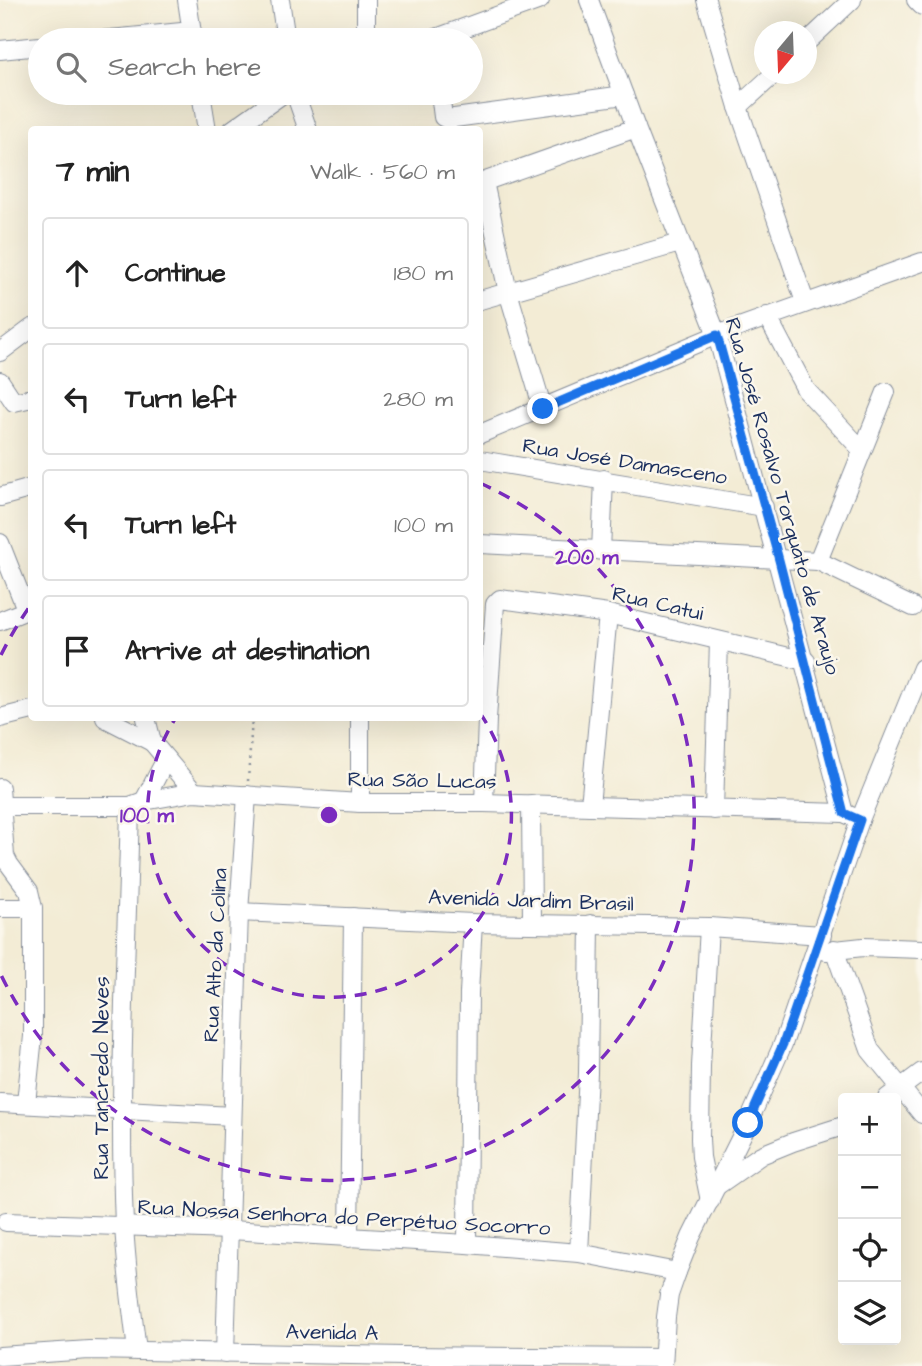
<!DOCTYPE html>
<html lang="en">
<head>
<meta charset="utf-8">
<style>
	:root { --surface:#fff; --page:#f2f2f2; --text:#222; --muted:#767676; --line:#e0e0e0 }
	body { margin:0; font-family:"Architects Daughter",sans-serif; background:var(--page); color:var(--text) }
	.controls { position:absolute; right:21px; bottom:21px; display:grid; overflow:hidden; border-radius:7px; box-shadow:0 7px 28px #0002 }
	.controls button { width:63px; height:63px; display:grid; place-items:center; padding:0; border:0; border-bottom:2px solid var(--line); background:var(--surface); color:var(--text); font:35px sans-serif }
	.compass { position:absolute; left:754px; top:21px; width:63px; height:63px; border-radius:50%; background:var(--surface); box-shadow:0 7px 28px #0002; rotate:199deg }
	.stop { position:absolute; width:21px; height:21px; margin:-16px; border:5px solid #1a73e8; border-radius:50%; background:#fff }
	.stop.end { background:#1a73e8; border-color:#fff; box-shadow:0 2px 7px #0008 }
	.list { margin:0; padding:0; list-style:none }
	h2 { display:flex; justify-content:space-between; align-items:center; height:91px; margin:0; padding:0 28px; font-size:30px }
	h2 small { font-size:23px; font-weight:400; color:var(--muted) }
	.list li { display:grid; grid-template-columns:46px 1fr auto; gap:21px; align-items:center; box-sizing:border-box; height:112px; margin:0 14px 14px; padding:0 14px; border:2px solid var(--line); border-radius:7px }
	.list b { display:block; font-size:26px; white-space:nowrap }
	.list em { font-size:23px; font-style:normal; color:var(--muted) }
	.icon { flex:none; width:38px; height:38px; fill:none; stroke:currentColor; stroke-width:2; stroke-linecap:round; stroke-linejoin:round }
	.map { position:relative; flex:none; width:922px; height:1366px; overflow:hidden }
	.search { position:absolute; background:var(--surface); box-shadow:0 7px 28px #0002; left:28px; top:28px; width:455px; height:77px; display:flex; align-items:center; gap:18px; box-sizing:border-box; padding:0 24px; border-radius:38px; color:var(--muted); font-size:26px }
	.panel { position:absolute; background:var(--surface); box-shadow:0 7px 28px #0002; left:28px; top:126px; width:455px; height:595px; border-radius:7px }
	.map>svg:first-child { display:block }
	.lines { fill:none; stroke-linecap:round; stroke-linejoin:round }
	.minor-casing { stroke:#878e9a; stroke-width:20 }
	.path { stroke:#878e9a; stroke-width:2.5; stroke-dasharray:2 5; stroke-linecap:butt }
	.minor { stroke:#fff; stroke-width:18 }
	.route { stroke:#1a73e8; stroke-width:9 }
	.ring { fill:none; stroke:#7b2cbf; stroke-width:3.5; stroke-dasharray:12 9 }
	.labels { text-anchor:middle; stroke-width:5; stroke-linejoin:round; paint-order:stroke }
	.street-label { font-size:21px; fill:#1b2f5e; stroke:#fbf7ec }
	.centre { fill:#7b2cbf; stroke:#fbf7ec; stroke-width:3.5 }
	.ring-label { font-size:21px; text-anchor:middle; font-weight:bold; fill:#7b2cbf; stroke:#fbf7ec; stroke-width:5; stroke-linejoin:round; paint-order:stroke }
</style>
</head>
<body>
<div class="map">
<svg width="922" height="1366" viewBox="0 0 922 1366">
	<rect width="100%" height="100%" fill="#fbf7ec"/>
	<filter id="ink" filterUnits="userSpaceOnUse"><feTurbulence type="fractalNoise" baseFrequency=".0143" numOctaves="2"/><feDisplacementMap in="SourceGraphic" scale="14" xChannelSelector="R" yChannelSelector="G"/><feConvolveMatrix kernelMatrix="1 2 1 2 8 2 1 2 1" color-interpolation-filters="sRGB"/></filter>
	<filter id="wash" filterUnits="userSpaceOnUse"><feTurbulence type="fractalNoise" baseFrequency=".00686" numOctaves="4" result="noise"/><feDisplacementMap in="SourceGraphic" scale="28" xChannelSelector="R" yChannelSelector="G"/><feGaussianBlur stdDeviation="1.57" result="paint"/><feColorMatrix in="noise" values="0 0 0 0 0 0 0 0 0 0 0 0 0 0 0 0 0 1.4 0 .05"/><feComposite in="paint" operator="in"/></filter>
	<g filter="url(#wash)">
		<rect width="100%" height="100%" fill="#f3ecd5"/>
	</g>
	<g filter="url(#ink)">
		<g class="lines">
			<g class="minor-casing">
				<g id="minor">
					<polyline points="187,0 193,40"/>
					<polyline points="280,0 286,40"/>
					<polyline points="589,0 636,128 717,335 844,813"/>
					<polyline points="706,0 738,107 805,302"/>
					<polyline points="916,0 922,6"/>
					<polyline points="100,40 192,31"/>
					<polyline points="366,40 366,0"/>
					<polyline points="431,40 540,0"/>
					<polyline points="806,43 852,0"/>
					<polyline points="0,50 40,46"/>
					<polyline points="201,93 207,130"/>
					<polyline points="295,93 308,130"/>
					<polyline points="440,93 443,117 447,119 624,95"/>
					<polyline points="738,107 774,74"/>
					<polyline points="232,130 284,93"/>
					<polyline points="484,182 508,292 543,409"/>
					<polyline points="480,183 636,128"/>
					<polyline points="480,300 680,243"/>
					<polyline points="767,316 806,390 862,450"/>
					<polyline points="0,352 32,328"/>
					<polyline points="0,381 14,402 32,398"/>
					<polyline points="480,434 717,335 922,262"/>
					<polyline points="480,460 764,507"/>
					<polyline points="0,497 32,488"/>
					<polyline points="0,543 26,609"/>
					<polyline points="480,544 818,561 913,607"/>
					<polyline points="601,551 604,479"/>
					<polyline points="818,561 886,392"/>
					<polyline points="0,621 32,608"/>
					<polyline points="0,718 32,710"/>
					<polyline points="105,718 152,742"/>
					<polyline points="146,718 152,742 194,792"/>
					<polyline points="0,788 5,856 9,864 29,891 33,908 33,1036 26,1103"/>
					<polyline points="144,801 166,759"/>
					<polyline points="360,803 360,718"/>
					<polyline points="484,803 487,719 495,604 500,599 608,614 806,661"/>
					<polyline points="531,804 532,922"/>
					<polyline points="0,806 130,806 144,801 194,792 360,803 484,803 844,813 860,820"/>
					<path d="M130,806C127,945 118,1085 124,1224C126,1267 132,1309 137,1351"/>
					<polyline points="590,806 608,614"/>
					<polyline points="714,810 719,641"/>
					<polyline points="0,908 33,908"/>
					<polyline points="239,912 473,923 709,927 822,935"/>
					<polyline points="709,927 701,1066 700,1139 701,1157 710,1201"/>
					<polyline points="834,949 870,1050 922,1114"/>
					<polyline points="826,951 863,947 922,949"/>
					<polyline points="887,1098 922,1072"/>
					<polyline points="0,1103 232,1116"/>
					<polyline points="718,1185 761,1155 793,1142 843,1126"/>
					<polyline points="6,1222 230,1230 467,1244 579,1253 677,1272"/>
					<polyline points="349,1238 353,917"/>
					<polyline points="467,1244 469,993 473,923"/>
					<polyline points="579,1253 588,1073 590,924"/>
					<polyline points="225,1353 239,912 247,795"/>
					<polyline points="0,1356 89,1350 403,1356 663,1358"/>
					<polyline points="663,1366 666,1317 669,1295 677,1272 691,1237 748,1123 783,1044 860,820 922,668"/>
				</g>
			</g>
			<polyline class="path" points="248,781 252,718"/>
			<use href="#minor" class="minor"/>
		</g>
	</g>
	<g class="lines" filter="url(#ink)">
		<polyline class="route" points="543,409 717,335 779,560 844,813 860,820 783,1044 748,1123"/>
	</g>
	<g class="ring">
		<path d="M480 713A182 182 0 1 1 175 719"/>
		<path d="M1 655A365 365 0 0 1 30 606M480 483A365 365 0 1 1 1 975"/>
	</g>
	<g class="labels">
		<g class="street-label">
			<text transform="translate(625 461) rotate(9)" y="7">Rua José Damasceno</text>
			<text transform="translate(783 496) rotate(74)" y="7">Rua José Rosalvo Torquato de Araujo</text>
			<text transform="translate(658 603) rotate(13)" y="7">Rua Catui</text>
			<text transform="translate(422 780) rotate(1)" y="7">Rua São Lucas</text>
			<text transform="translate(531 900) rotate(2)" y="7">Avenida Jardim Brasil</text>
			<text transform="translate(215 955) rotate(-87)" y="7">Rua Alto da Colina</text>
			<text transform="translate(101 1078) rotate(-90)" y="7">Rua Tancredo Neves</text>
			<text transform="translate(344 1217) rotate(3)" y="7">Rua Nossa Senhora do Perpétuo Socorro</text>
			<text transform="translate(332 1332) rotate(1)" y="7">Avenida A</text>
		</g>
	</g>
	<circle cx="329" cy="815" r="10" class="centre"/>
	<g class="ring-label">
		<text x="587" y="564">200 m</text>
		<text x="147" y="822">100 m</text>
	</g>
</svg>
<div class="controls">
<button>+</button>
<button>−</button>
<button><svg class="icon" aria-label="locate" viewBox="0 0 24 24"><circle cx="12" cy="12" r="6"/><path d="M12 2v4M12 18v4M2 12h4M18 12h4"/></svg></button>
<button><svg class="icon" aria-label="layers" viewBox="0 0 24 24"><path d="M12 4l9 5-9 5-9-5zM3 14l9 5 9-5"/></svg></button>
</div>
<svg class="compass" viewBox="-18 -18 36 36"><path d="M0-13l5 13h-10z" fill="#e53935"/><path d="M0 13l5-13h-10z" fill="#767676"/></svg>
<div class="stop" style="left:748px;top:1123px"></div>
<div class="stop end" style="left:543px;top:409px"></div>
<div class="search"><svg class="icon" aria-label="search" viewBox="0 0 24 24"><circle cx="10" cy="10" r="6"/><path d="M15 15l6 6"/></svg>Search here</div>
<section class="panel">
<h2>7 min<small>Walk · 560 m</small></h2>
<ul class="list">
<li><svg class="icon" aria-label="ahead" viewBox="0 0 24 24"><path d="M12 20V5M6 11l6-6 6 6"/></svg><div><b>Continue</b></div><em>180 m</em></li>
<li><svg class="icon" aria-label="left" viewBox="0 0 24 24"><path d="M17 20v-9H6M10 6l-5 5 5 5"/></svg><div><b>Turn left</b></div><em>280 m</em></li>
<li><svg class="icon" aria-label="left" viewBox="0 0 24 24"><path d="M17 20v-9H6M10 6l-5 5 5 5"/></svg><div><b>Turn left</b></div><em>100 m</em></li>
<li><svg class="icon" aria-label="arrive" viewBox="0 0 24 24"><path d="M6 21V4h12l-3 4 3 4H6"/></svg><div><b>Arrive at destination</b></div></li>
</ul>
</section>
</div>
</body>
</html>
